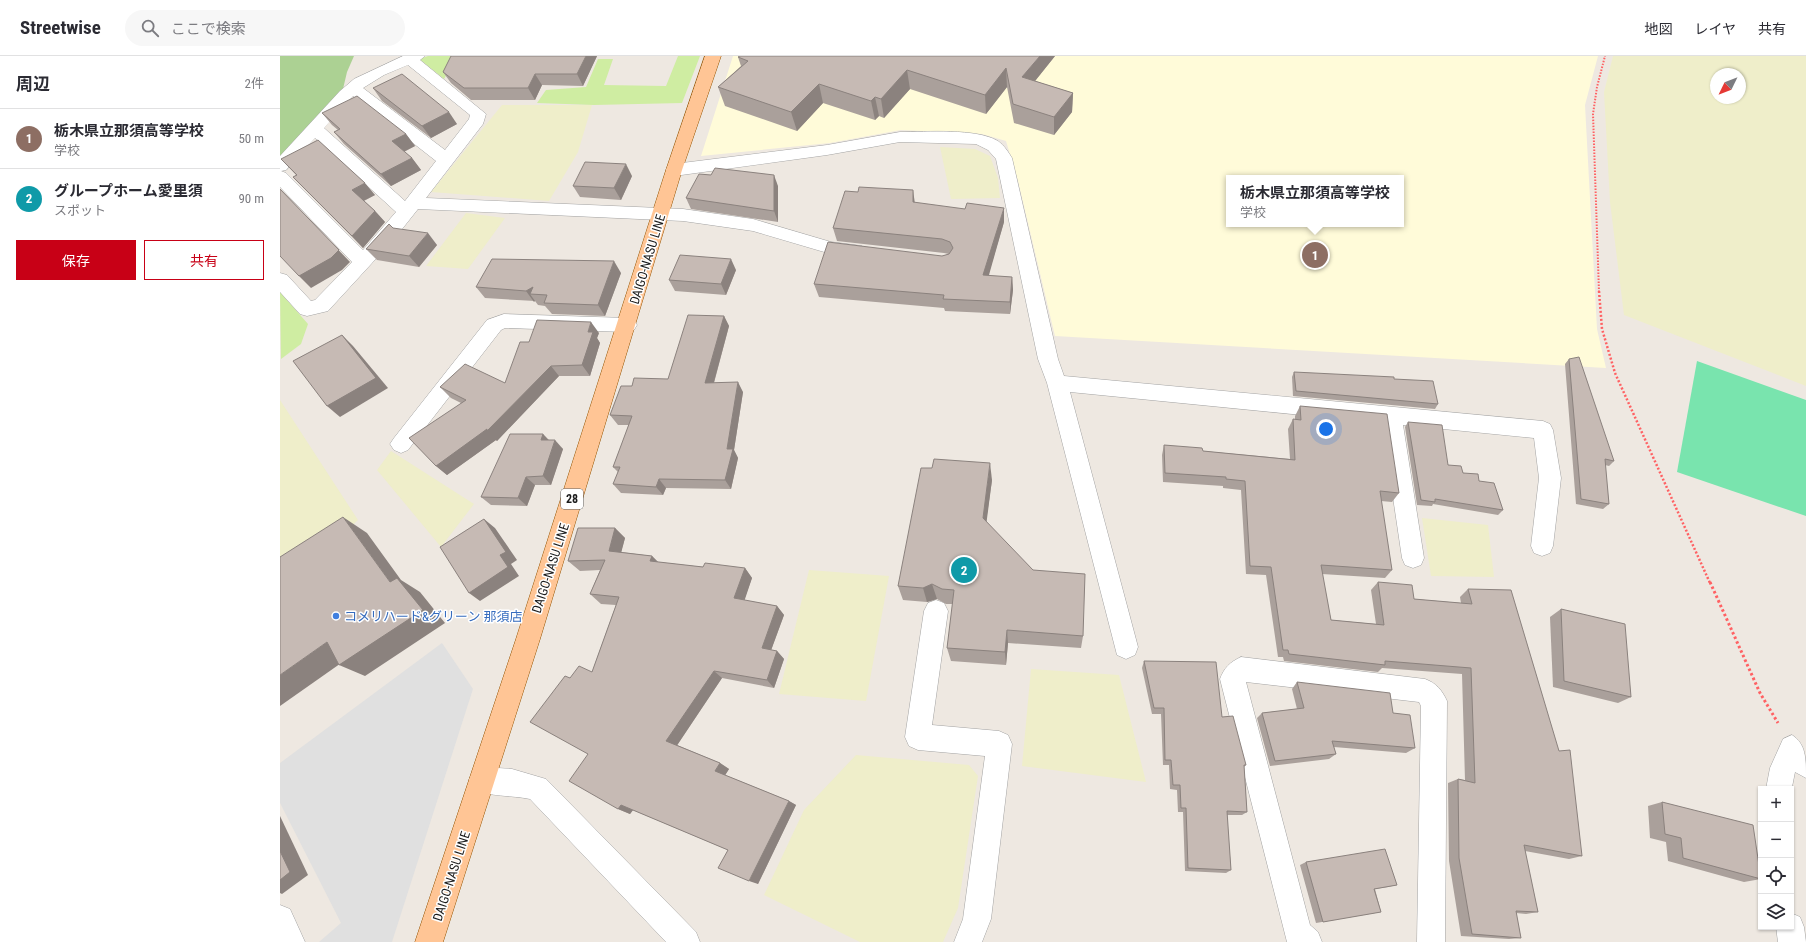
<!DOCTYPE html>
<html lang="ja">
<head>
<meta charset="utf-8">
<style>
	:root { --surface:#fff; --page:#f7f7f7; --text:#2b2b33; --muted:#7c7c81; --line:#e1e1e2; --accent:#c80016 }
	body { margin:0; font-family:"Roboto Condensed","Noto Sans JP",sans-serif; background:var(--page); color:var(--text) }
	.controls { position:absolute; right:12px; bottom:12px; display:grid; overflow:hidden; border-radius:0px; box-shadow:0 1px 3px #0004 }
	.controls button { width:36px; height:36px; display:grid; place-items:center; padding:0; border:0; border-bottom:1px solid var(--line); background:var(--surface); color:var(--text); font:20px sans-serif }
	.compass { position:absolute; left:1430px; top:12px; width:36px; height:36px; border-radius:50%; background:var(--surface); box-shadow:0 1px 3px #0004; rotate:227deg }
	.you { position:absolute; left:1046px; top:373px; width:14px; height:14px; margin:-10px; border:3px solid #fff; border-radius:50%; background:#1a73e8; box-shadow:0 0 0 6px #1a73e833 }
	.badge { display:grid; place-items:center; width:26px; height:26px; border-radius:50%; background:var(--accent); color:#fff; font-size:13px; font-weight:700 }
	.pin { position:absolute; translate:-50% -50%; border:2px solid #fff; box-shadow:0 1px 4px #0006 }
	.popup { position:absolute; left:946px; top:119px; width:178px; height:52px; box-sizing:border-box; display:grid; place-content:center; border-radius:0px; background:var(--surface); filter:drop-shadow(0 1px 3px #0005); font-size:13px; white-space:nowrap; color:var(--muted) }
	.popup b { font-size:15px; color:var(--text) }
	.popup::after { content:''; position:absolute; left:50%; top:100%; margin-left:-8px; border:8px solid transparent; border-top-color:var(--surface) }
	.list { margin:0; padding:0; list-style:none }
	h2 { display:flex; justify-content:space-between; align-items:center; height:52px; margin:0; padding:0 16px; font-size:17px }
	h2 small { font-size:13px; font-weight:400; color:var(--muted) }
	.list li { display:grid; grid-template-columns:26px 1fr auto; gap:12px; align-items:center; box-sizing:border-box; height:60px; padding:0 16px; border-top:1px solid var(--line) }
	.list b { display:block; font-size:15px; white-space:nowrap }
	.list p { margin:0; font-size:13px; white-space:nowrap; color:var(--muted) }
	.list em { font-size:13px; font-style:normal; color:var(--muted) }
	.actions { display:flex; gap:8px; padding:12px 16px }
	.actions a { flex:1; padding:9px 0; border:1px solid var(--accent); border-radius:0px; text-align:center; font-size:14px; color:var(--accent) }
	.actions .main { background:var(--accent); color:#fff }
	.icon { flex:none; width:22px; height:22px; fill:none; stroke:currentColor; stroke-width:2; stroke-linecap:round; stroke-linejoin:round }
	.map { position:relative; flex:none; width:1526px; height:886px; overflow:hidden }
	header { display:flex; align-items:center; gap:24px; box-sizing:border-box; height:56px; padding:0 20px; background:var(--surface); border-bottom:1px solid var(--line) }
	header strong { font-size:19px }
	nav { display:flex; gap:22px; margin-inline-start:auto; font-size:14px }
	.search { width:280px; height:36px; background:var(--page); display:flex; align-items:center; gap:10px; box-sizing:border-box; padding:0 14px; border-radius:22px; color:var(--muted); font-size:15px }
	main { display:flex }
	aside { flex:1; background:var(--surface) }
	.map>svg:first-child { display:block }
	.education { fill:#fffbd9; fill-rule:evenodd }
	.farmland { fill:#efeeca; fill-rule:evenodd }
	.grass { fill:#cfeda2 }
	.forest { fill:#acd193 }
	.pitch { fill:#79e4ae }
	.parking { fill:#e0e0e0 }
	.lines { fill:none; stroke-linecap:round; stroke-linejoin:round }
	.minor-casing { stroke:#a3a3a3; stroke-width:1 }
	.major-casing { stroke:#945300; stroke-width:1 }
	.path-far2 { stroke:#ff6163; stroke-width:2; stroke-dasharray:1.5 1.5; stroke-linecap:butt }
	.path-far1 { stroke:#ff6163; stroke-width:2.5; stroke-dasharray:2 2; stroke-linecap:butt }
	.path { stroke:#ff6163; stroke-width:3; stroke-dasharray:2.5 2.5; stroke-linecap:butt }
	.minor { fill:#fff; fill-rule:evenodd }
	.major { fill:#ffc595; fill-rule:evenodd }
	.wall { fill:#aaa09b }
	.shaded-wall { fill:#8b827e }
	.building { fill:#c6bab4; stroke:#8b827e }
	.shop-dot { fill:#3f7fe0; stroke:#fff; stroke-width:1.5 }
	.labels { text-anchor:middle; stroke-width:3; stroke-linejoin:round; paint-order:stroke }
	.shield { fill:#fff; stroke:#606060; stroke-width:1 }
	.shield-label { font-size:12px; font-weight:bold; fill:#1c1c1c }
	.street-label { font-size:13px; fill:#1c1c1c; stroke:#fff }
	.shop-label { font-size:13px; fill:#366cbe; stroke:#fff; text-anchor:start }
</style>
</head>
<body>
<header>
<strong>Streetwise</strong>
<div class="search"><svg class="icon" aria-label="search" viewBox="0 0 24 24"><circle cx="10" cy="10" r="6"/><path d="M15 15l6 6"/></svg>ここで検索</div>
<nav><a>地図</a><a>レイヤ</a><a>共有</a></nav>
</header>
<main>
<aside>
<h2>周辺<small>2件</small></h2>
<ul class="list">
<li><span class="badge" style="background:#8d6e63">1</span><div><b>栃木県立那須高等学校</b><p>学校</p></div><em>50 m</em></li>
<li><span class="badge" style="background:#0f9aa8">2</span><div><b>グループホーム愛里須</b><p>スポット</p></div><em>90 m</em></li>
</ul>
<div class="actions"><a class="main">保存</a><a>共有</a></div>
</aside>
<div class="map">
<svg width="1526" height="886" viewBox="0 0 1526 886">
	<rect width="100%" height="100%" fill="#eee8e1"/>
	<path class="education" d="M453,0H1318L1305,49L1317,273L1326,312L775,280L738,125L726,85L702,78L621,74L550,87L421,100ZM949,122H1121V168H949Z"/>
	<g class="farmland">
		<path d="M1333,0H1526V330L1344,259L1330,146L1324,36ZM1436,18H1460V42H1436Z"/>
		<polygon points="222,49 312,49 298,96 269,145 151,136"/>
		<polygon points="660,91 695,93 710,100 718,122 720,142 671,143"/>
		<polygon points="186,157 225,162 188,213 146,210"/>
		<polygon points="0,344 78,464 56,485 0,521"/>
		<polygon points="111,395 194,448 161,491 97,414"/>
		<polygon points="1142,462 1208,469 1214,521 1151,520"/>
		<polygon points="529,514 609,520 586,645 499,638"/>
		<polygon points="751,613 839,619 866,726 742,710"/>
		<polygon points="576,699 689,709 698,720 678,852 663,886 580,886 484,839 524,754"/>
	</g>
	<g class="grass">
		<polygon points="148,0 178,0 164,23 139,3"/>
		<polygon points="398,0 420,0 402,47 314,49 257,47 266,34 306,31 318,3 333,3 324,29 386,30"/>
		<polygon points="0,236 28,268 21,288 1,303"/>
	</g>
	<polygon class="forest" points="0,0 74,0 67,16 63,33 0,102"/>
	<polygon class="pitch" points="1417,305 1526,344 1526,460 1397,416"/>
	<polygon class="parking" points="162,587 193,633 112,886 39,886 61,867 0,747 0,707"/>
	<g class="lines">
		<g class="minor-casing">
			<g id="minor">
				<path d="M123,0H145L140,4L206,58L203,68L146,142L403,153L473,163L551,186L582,190L585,195L582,200L576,202L551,198L473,175L403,165L138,153L115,182L48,255L27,260L20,258L0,236V217L7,219L31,245L35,244L72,206L0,131V100L60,35L74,23ZM128,9L190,59L189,63L165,94L83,32L104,19ZM73,40L156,105L125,145L44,72ZM35,82L116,156L83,194L6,117L1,115L6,114Z"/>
				<path d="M620,76C647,76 696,72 718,85C724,89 729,97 732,102L778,303L784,320L1263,365L1270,368L1273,374L1281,422L1273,490L1270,497L1262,500L1254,497L1251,490L1259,422L1254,382L1123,369L1144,502L1141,509L1133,512L1125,509L1122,502L1102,367L790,336L858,591L855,599L846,603L837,599L767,327L758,303L716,103L708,94L696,88L620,86L547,99L394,120L388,118L386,114L388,110L394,108L547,89Z"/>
				<polygon points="224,258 347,262 354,264 357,269 354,274 347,276 225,272 221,274 128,394 121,397 114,394 110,388 114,382 207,264"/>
				<polygon points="656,544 664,547 668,555 652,669 719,675 728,679 732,688 711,863 702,886 674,886 683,863 705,700 638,694 629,690 625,681 644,555 648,547"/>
				<path d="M961,601L1145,623C1156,627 1162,634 1167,645L1165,886H1137L1141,650L1139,646L966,626L1030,869L1038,876L1042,886H1007L940,623C944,612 950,606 961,601Z"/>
				<path d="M1512,679C1526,688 1526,702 1526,722L1515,716L1511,736V733H1486L1490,712L1503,683Z"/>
				<path d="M202,711L232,713L266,723L416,876L420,886H386L250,743C231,739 210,741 193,733L189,724L193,715Z"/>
				<polygon points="0,849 10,853 25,886 0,886"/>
				<polygon points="1511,857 1520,861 1524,871 1526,886 1498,886 1496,871 1511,871"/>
			</g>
		</g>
		<g class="major-casing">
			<polygon id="major" points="425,0 441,0 402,114 260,583 163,886 135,886 236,583 386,114"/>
		</g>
		<polyline class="path-far2" points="1319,236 1313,58 1317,31 1325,0"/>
		<polyline class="path-far1" points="1319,235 1322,273 1335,317 1430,527"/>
		<polyline class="path" points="1430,526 1480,637 1498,667"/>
		<use href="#minor" class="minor"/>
		<use href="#major" class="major"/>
	</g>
	<g class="wall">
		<polygon points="317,0 303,30 262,29 255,44 191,44 171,27 163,16"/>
		<polygon points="775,0 755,25 793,37 792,56 774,79 734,67 727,31 706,58 630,33 604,62 599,60 595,64 543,47 517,75 445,50 438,31 461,10 458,1"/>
		<polygon points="93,32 177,68 151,82 102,45"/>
		<polygon points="42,57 126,78 135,90 124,96 132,102 141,114 111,130 64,88 54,76 58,74 52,69"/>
		<polygon points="1,103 95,139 84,145 95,155 105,166 83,192 13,121 16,119"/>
		<polygon points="431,119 498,130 498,166 411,153 406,142"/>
		<polygon points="352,120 341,144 300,141 293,130"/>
		<polygon points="635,147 724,166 708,220 732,221 733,234 730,258 665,255 664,252 539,241 534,228 662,200 669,198 664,197 557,185 553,172"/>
		<polygon points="113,172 157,189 139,211 97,204 86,193"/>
		<polygon points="456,214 446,239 395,235 389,224"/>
		<polygon points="341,217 325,260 272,258 265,250 258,249 255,245 205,242 196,231"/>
		<polygon points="444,260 449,270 434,327 463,336 454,394 458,402 451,433 386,432 383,439 341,437 333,428 338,416 333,411 349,369 338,369 330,359 352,330 388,323"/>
		<polygon points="319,277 317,282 320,287 310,320 279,320 217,385 216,384 167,419 156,410 181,347 171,342 160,331 225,327"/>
		<polygon points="1289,303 1334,405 1329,410 1325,409 1329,448 1323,453 1296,448 1285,308"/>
		<polygon points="1014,316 1158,348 1155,353 1013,340 1012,321"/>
		<polygon points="1020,350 1119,437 1112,446 1101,445 1112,514 1105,522 1042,518 1051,564 1096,568 1091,534 1098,526 1134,543 1181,547 1180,541 1188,533 1302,800 1289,803 1245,795 1258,856 1246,858 1236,857 1241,882 1229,883 1181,880 1169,805 1168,727 1178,723 1185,724 1182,618 1102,612 1098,616 1004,605 1003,601 998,601 986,519 966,518 961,434 943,432 943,430 883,426 882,399 884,389 923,395 1010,403 1008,373 1013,363 1015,364 1015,360"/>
		<polygon points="1128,366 1168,409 1199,425 1223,454 1218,459 1153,448 1152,450 1137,449 1125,371"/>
		<polygon points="263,378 269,384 283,393 271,429 255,429 247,450 211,449 201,441"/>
		<polygon points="712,424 706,466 803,580 801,592 728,587 726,609 671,605 667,592 673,548 666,548 657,543 647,546 623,544 618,530"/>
		<polygon points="335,472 345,482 341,496 372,500 378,506 423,511 465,512 472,522 464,544 497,550 504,559 491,594 497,595 504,603 494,632 442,622 397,689 440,707 449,713 445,719 509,745 516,749 478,828 448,794 353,754 350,758 338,753 308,698 290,622 312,616 336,549 321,548 310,538 320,514 300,515 288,505"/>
		<polygon points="1281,553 1351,641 1338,647 1273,631 1270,561"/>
		<polygon points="864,605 942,661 966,709 964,711 967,756 962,759 947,759 951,814 946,817 905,815 903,756 898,756 897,734 890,733 889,709 883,709 881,658 872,658 862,612"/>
		<polygon points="1017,626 1113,657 1135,692 1126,697 1054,691 1056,698 1049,703 990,710 977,662 982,657 1017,653 1012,633"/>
		<polygon points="1382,746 1481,823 1464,826 1388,805 1386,786 1370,782 1368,750"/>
		<polygon points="1026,806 1117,829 1108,831 1095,833 1101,856 1036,867 1020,809"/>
	</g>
	<g class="shaded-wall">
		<polygon points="306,0 317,0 303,30 297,18"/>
		<polygon points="760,0 775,0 743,40 742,21"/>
		<polygon points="726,12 727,31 706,58 705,39"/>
		<polygon points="627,14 630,33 604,62 601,43"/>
		<polygon points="255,18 262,29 255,44 248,32"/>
		<polygon points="539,28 543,47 517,75 511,56"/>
		<polygon points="793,37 792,56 774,79 774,61"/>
		<polygon points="595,41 599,60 595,64 591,45"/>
		<polygon points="169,56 177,68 151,82 142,70"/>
		<polygon points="126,78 135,90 121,97 112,85"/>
		<polygon points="132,102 141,114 111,130 101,118"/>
		<polygon points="346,108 352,120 341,144 334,132"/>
		<polygon points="494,119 498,130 498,166 494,155"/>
		<polygon points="85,127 95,139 83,145 72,134"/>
		<polygon points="0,133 70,206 62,214 31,232 19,220"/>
		<polygon points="633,134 635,148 633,146"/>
		<polygon points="724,152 724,166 705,233 703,219"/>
		<polygon points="95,155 105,166 83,192 72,180"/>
		<polygon points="148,177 157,189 139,211 129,200"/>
		<polygon points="451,203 456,214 446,239 441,228"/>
		<polygon points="334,205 341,217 325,260 318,249"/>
		<polygon points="732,221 733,234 730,258 730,246"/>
		<polygon points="253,231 250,238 255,245 254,246 246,235"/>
		<polygon points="444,260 449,270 431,337 425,327"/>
		<polygon points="311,266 319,277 317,282 320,287 310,320 302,309 308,276"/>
		<polygon points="62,279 73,290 108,332 60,361 47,350"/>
		<polygon points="271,310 279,320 217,385 216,384 167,419 156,410"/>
		<polygon points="458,326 463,336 454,394 458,402 451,433 445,424 447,393"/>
		<polygon points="263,378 271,387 261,384"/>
		<polygon points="275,384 283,393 271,429 263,420"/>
		<polygon points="710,407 712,424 705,478 703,462"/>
		<polygon points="246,421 255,429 247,450 238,442"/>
		<polygon points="379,423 386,432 383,439 376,431"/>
		<polygon points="63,461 87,477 121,524 140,536 165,567 85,620 59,609 110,526"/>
		<polygon points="204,463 215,472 237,504 231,508 239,520 200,545 189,537 220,499"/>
		<polygon points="335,472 345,482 339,505 329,495"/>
		<polygon points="372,500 382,510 370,505"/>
		<polygon points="465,512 472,522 462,552 454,542"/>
		<polygon points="652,528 657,543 647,546 643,532"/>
		<polygon points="497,550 504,559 489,600 482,592"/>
		<polygon points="727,574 728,587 726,609 725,596"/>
		<polygon points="47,586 74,598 0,650 0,619"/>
		<polygon points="497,595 504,603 494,632 487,624"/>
		<polygon points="434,615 442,622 396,691 386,685"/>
		<polygon points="440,707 449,713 444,721 435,715"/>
		<polygon points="509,745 516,749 478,828 469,825"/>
		<polygon points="341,749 353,754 350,758 338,753"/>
		<polygon points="0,760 28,819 2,838 0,837"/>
	</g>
	<g class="building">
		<polygon points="171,0 306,0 297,18 255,18 248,32 184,32 163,16"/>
		<polygon points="460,0 760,0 742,21 793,37 774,61 733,48 726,12 705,39 627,14 601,43 595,41 591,45 539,28 511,56 438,31 468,5 458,1"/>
		<polygon points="122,18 169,56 142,70 93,32"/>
		<polygon points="77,40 126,78 112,85 132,102 101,118 54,76 60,73 42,57"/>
		<polygon points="38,84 85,127 72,134 95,155 72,180 13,121 17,119 1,103"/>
		<polygon points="305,106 346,108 334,132 293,130"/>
		<polygon points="435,112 494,119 494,155 406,142 419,118 431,119"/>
		<polygon points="579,131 633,134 633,146 685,153 687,147 724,152 703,219 732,221 730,246 663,243 664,239 534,228 548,186 662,200 669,198 673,192 670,186 662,183 553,172 565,135 578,136"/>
		<polygon points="0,133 59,194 51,202 19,220 0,200"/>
		<polygon points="109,168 113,172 148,177 129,200 86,193"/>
		<polygon points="400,199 451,203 441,228 389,224"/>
		<polygon points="212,203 334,205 318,249 264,247 267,239 250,238 253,231 246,235 196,231"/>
		<polygon points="408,259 444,260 425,327 458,326 447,393 453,393 445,424 379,423 376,431 333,428 340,411 333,411 352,360 330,359 341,330 352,330 354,322 388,323"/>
		<polygon points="257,264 311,266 308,276 313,276 302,309 271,310 207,375 207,373 156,410 129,382 186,344 160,331 185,308 225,327 240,286 249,286"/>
		<polygon points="62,279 96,322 47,350 13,305"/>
		<polygon points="1299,301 1334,405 1325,403 1329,448 1301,443 1289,303"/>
		<polygon points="1014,316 1114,321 1114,323 1153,325 1158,348 1016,335"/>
		<polygon points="1020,350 1107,358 1119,437 1100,435 1112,514 1041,509 1051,564 1104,569 1098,526 1132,529 1134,543 1192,548 1188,533 1231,534 1279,695 1290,694 1302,800 1244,789 1258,856 1236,855 1241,882 1192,878 1179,802 1178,723 1195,727 1191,612 1105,605 1105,609 1009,598 1008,594 1003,594 991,511 970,510 965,425 946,423 946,421 885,417 884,389 922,392 923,395 1015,404 1013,363 1021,364"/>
		<polygon points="1128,366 1162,369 1168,409 1181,410 1183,417 1198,418 1199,425 1214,427 1223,454 1155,443 1155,446 1141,444"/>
		<polygon points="230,378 263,378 261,384 275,384 263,420 246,421 238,442 201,441"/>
		<polygon points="654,403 710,407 703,462 753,514 805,518 803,580 727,574 725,596 667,592 674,534 662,533 652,528 643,532 618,530 641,412 652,412"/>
		<polygon points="63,461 110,526 117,522 143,554 59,609 47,586 0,619 0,501"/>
		<polygon points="204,463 226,496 220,499 228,511 189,537 160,491"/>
		<polygon points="298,472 335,472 329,495 372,500 370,505 423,511 425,507 465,512 454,542 497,550 482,592 497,595 487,624 434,615 386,685 440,707 435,715 509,745 469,825 438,812 448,794 341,749 338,753 289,725 308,698 250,666 285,620 290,622 299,610 312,616 339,541 310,538 325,504 288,505"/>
		<polygon points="1281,553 1345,568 1351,641 1284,625"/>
		<polygon points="864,605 936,606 942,661 953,660 966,709 964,709 967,756 947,755 951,814 908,812 906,752 901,752 900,729 893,729 891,704 885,704 884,652 874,652"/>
		<polygon points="1017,626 1110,637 1113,657 1130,659 1135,692 1052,685 1056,698 995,705 982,657 1024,652"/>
		<polygon points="1382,746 1473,769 1481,823 1403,802 1401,782 1385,778"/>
		<polygon points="1105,793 1117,829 1094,833 1101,856 1043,866 1026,806"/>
		<polygon points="0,795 10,816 0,824"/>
	</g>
	<circle class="shop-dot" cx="56" cy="560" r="4"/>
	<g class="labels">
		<rect class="shield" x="281" y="433" width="22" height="20" rx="3"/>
		<g class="shield-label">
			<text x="292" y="447">28</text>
		</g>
		<g class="street-label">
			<text transform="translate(367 203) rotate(-73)" y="5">DAIGO-NASU LINE</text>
			<text transform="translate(270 512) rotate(-72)" y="5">DAIGO-NASU LINE</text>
			<text transform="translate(171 820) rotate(-72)" y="5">DAIGO-NASU LINE</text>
		</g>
		<g class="shop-label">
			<text x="64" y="565">コメリハード&amp;グリーン 那須店</text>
		</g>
	</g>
</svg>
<div class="controls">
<button>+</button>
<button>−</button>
<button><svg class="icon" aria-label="locate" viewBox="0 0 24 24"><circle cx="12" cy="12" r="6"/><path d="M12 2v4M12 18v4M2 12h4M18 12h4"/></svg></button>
<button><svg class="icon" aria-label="layers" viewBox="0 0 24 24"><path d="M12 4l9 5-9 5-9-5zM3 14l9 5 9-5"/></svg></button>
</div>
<svg class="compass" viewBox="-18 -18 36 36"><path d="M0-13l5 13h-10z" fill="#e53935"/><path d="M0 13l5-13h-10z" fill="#7c7c81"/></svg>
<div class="you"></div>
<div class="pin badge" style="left:1035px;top:199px;background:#8d6e63">1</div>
<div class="popup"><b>栃木県立那須高等学校</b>学校</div>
<div class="pin badge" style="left:684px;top:514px;background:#0f9aa8">2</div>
</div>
</main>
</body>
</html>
